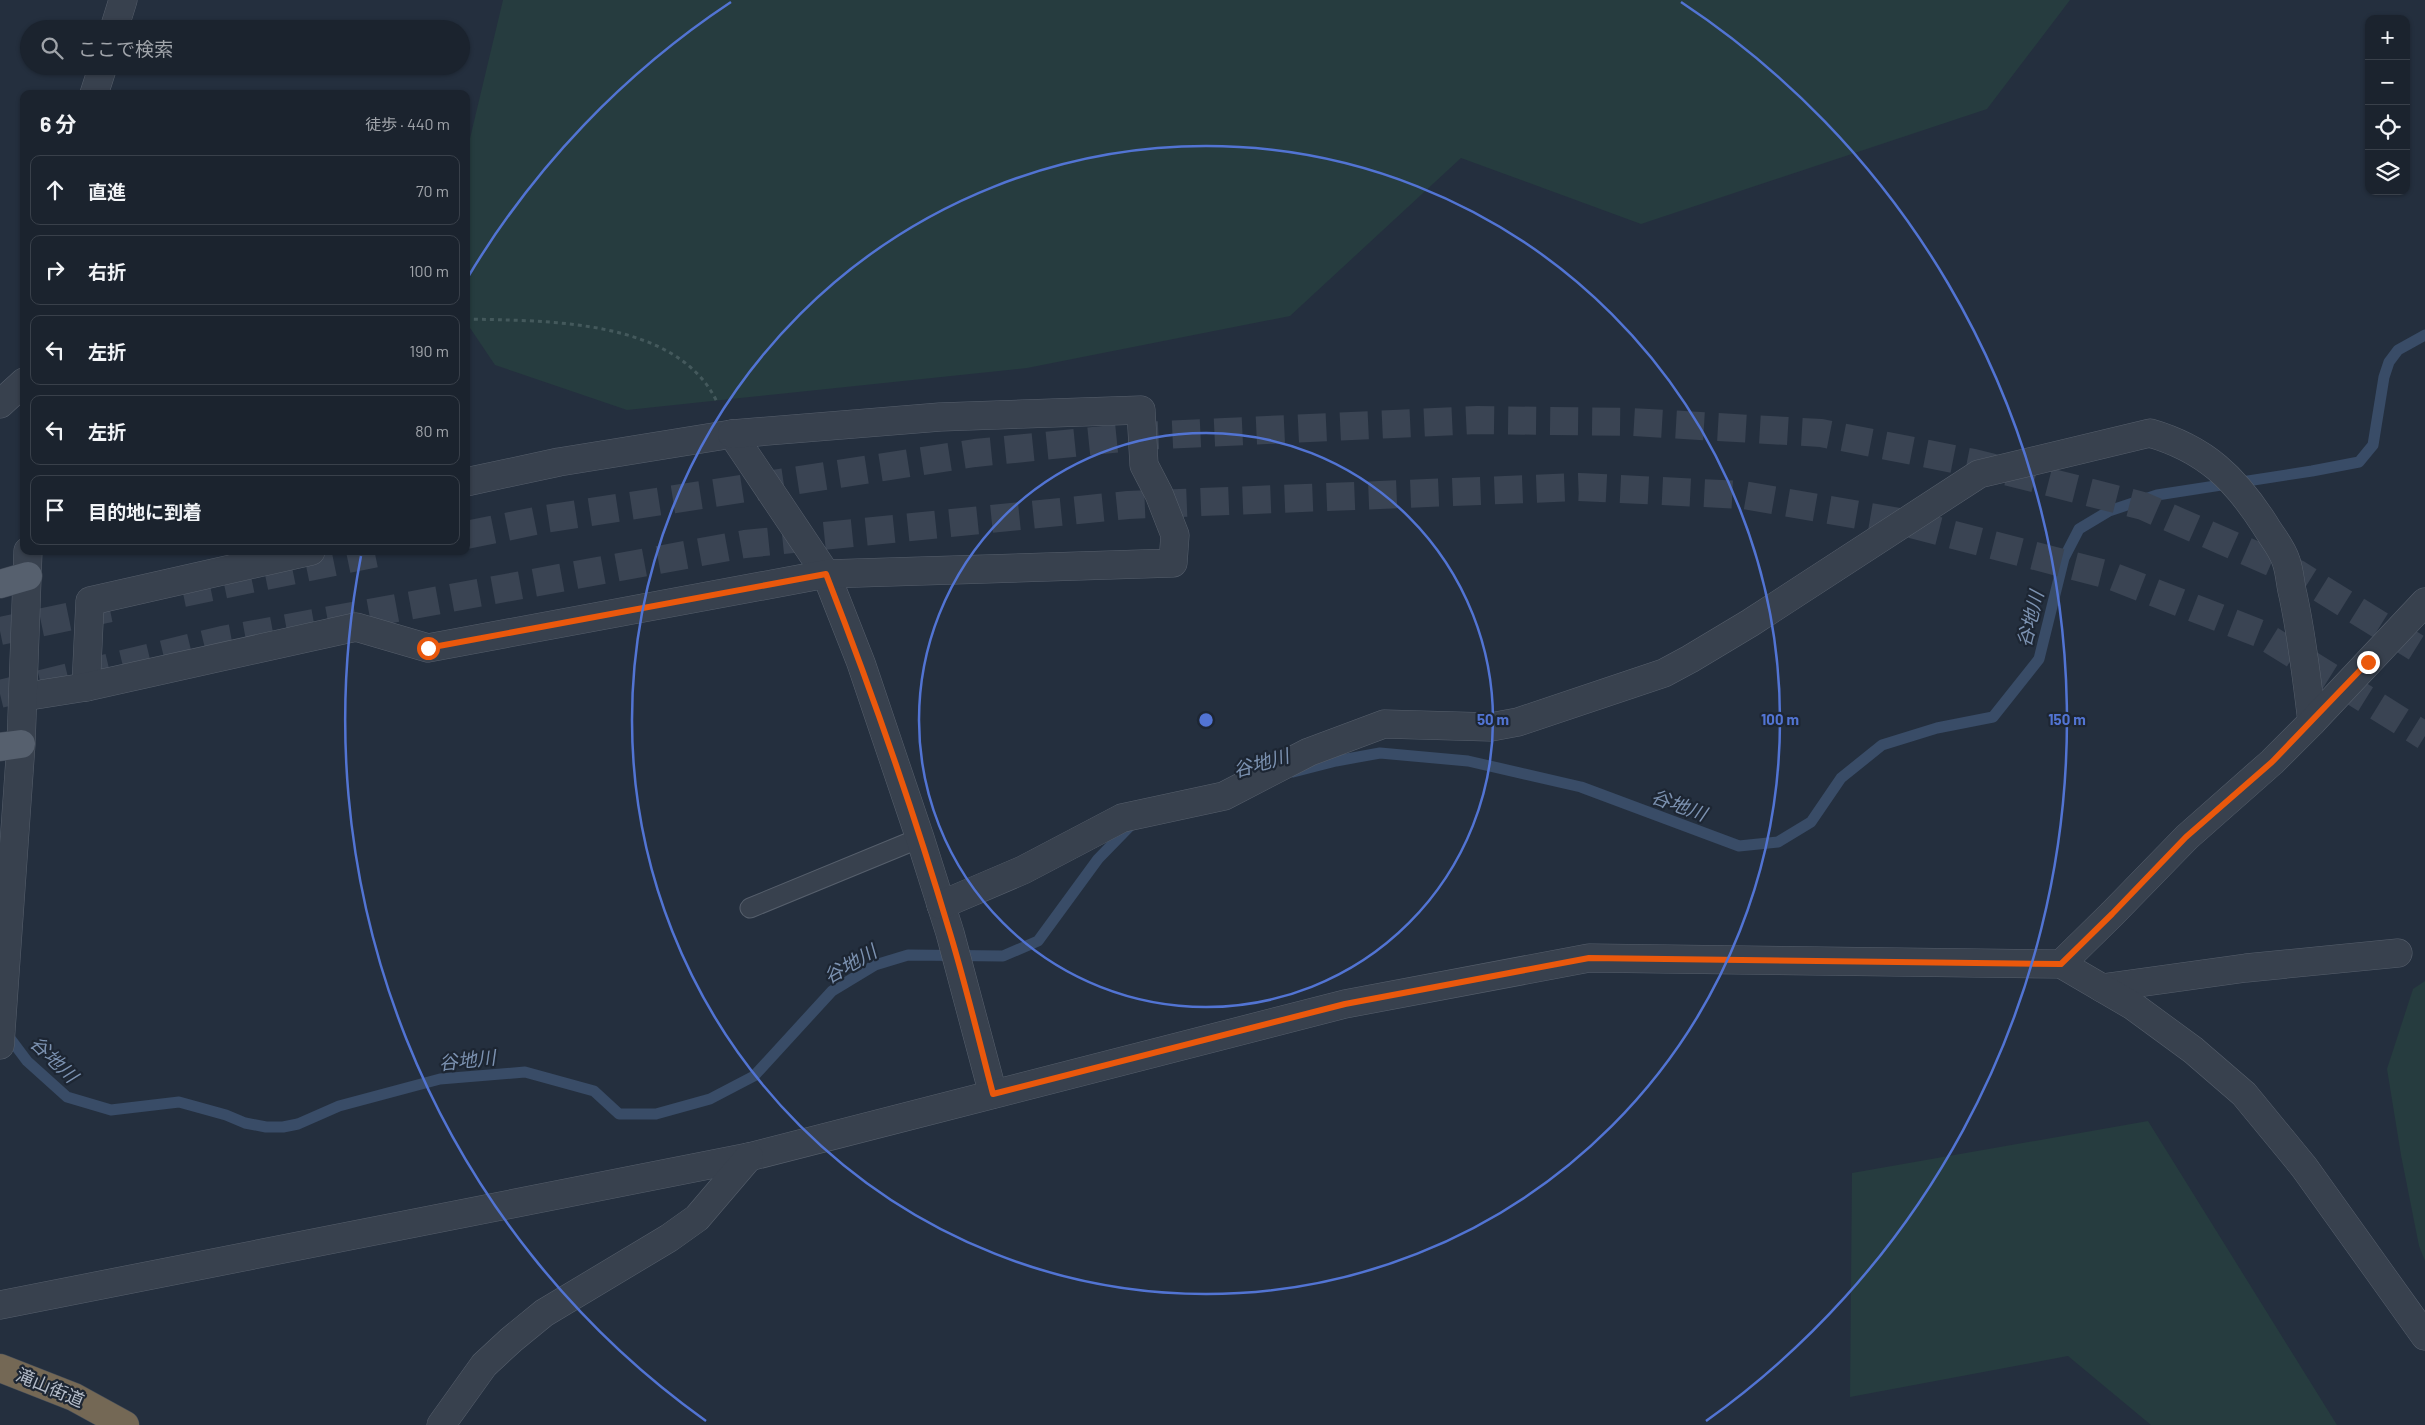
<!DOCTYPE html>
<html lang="ja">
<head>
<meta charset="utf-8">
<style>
	:root { --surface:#1b232e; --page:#282f3a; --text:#f1f3f6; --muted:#a0a4aa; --line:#39404a }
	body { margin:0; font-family:Barlow,"Noto Sans JP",sans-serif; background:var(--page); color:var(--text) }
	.controls { position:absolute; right:15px; top:15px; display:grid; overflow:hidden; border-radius:10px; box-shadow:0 1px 4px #0004 }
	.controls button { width:45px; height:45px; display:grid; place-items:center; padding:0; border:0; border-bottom:1px solid var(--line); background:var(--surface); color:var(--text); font:25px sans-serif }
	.stop { position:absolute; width:15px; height:15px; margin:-11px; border:4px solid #ea580c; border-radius:50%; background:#fff }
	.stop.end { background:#ea580c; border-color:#fff; box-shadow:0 1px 5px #0008 }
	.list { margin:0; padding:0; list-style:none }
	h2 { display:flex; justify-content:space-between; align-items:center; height:65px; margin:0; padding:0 20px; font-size:21px }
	h2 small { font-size:16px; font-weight:400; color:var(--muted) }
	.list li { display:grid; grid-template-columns:32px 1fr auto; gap:15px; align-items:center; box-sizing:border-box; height:70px; margin:0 10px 10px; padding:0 10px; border:1px solid var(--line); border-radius:10px }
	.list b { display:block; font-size:19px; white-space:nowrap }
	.list em { font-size:16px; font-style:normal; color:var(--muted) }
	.icon { flex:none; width:28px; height:28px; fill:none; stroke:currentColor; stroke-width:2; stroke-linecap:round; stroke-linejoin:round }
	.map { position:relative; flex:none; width:2425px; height:1425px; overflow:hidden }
	.search { position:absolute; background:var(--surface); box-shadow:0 1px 4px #0004; left:20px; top:20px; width:450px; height:55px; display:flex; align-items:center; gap:12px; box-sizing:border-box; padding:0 18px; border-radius:28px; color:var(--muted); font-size:19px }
	.panel { position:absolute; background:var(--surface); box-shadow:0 1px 4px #0004; left:20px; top:90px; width:450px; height:465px; border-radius:10px }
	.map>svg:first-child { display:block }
	.green { fill:#263c3f }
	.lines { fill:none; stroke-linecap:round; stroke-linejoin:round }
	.stream { stroke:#394c67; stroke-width:11 }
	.primary-tunnel { stroke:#3a4453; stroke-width:28; stroke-dasharray:28 14; stroke-linecap:butt }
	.lane-casing { stroke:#565f6c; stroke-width:21 }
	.street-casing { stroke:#565f6c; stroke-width:29 }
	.primary-casing { stroke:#414a57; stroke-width:29 }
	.highway-casing { stroke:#434c59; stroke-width:29 }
	.path { stroke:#44595c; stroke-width:3; stroke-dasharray:4 4; stroke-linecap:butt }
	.lane { stroke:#38414e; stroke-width:19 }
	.street { stroke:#38414e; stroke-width:28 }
	.primary { stroke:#56606e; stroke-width:28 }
	.highway { stroke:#746855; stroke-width:28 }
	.route { stroke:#ea580c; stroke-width:6 }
	.ring { fill:none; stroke:#5274d3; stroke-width:2.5 }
	.labels { text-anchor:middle; stroke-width:4.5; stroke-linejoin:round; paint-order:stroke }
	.street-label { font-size:18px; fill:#b4bcc9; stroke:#1d2633 }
	.water-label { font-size:19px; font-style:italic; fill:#7c92b1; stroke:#1d2633 }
	.centre { fill:#5274d3; stroke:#1d2633; stroke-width:2.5 }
	.ring-label { font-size:15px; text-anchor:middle; font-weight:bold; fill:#5274d3; stroke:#1d2633; stroke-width:4.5; stroke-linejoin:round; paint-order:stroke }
</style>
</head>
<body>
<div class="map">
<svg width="2425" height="1425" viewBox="0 0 2425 1425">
	<rect width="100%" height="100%" fill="#242f3e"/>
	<g class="green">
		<polygon points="503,0 2070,0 1987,109 1641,224 1461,158 1290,316 1027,368 627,410 495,365 466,322 466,155"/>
		<polygon points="2425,981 2425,1261 2419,1246 2401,1155 2387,1069 2413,989"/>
		<polygon points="2148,1121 2337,1425 2151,1425 2068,1356 1850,1397 1852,1173"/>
	</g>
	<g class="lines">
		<g class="stream">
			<polyline points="1293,772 1336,761 1380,753 1468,761 1581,787 1739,846 1778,842 1811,822 1841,778 1882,745 1937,728 1993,717 2039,659 2064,558 2079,529 2109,511 2157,495 2312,471 2359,462 2373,445 2384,377 2389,362 2398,350 2425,335"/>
			<polyline points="6,1033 27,1061 67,1097 111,1110 179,1102 226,1115 245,1123 266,1127 283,1127 298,1124 339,1106 440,1079 525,1072 594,1091 619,1114 656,1114 710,1099 754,1076 832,991 875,965 908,955 1003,956 1038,941 1098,859 1133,823"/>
		</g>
		<g class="primary-tunnel">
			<polyline points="466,535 545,519 975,453 1142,436 1477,420 1632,422 1821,433 1974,463 2143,506 2296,573 2425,653"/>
			<polyline points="183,593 387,551"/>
			<polyline points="0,631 111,608"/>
			<polyline points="0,694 222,640 745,544 1128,505 1579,487 1743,495 1911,524 2109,575 2261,634 2425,736"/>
		</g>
		<g class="lane-casing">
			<polyline id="lane" points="750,908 920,838"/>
		</g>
		<g class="street-casing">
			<g id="street">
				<polyline points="114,29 123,0"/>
				<polyline points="94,94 103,66"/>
				<polyline points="0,404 24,382"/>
				<polyline points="466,482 559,462 732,434 826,574 861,663 920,838 950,933 993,1094"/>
				<polyline points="86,687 90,601 311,551"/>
				<polyline points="23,697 86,687 356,627 428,648 826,574 1173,563 1175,535 1159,494 1144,465 1141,410 940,417 732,434"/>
				<path d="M941,905L1023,870L1122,818L1224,796L1309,752L1384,724L1491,727L1518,722L1664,673L1690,659L1750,623L1979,474L2150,433C2205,449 2235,478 2265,525C2272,537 2282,548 2286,561C2290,572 2290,584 2293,595C2302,637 2307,679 2312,722"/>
				<polyline points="2061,964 2112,914 2187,837 2272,762 2312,722 2425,602"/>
				<polyline points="2102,988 2246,968 2398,953"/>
				<polyline points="0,1045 21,744 28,551"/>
				<polyline points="0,1305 749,1157 1345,1004 1589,958 2061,964 2133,1006 2193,1050 2244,1094 2304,1167 2425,1336"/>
				<polyline points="441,1425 484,1365 511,1340 544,1313 669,1238 697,1218 749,1157"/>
			</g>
		</g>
		<g class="primary-casing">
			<g id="primary">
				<polyline points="0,584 28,576"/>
				<polyline points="0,747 21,744"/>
			</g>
		</g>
		<g class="highway-casing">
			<polyline id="highway" points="0,1368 74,1397 125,1425"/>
		</g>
		<path class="path" d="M466,319C545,321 677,318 717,402"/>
		<use href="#lane" class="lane"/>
		<use href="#street" class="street"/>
		<use href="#primary" class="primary"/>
		<use href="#highway" class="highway"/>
	</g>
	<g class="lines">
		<path class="route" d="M428,648L826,574C872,692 914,812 950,933C966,986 979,1040 993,1094L1345,1004L1589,958L2061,964L2112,914L2186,837L2272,762L2368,662"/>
	</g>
	<g class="ring">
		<circle cx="1206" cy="720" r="287"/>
		<circle cx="1206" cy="720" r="574"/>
		<path d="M706 1421A861 861 0 0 1 361 556M468 277A861 861 0 0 1 731 2M1681 2A861 861 0 0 1 1706 1421"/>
	</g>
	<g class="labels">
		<g class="street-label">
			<text transform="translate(50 1388) rotate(23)" y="6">滝山街道</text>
		</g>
		<g class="water-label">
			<text transform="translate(2030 619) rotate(-76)" y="7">谷地川</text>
			<text transform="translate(1261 763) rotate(-16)" y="7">谷地川</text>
			<text transform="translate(1679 805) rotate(20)" y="7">谷地川</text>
			<text transform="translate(850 964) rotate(-30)" y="7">谷地川</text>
			<text transform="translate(54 1059) rotate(44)" y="7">谷地川</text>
			<text transform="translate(467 1060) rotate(-6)" y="7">谷地川</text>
		</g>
	</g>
	<circle cx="1206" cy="720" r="8" class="centre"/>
	<g class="ring-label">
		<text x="1493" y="725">50 m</text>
		<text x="1780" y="725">100 m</text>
		<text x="2067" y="725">150 m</text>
	</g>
</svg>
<div class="controls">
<button>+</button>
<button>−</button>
<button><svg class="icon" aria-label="locate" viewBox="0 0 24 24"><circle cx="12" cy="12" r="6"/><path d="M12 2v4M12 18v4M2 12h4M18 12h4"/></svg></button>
<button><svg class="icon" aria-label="layers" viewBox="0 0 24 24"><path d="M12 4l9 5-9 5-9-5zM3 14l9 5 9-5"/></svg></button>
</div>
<div class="stop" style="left:428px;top:648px"></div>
<div class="stop end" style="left:2368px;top:662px"></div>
<div class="search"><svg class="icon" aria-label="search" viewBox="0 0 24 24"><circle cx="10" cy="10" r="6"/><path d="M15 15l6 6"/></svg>ここで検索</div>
<section class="panel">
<h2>6 分<small>徒歩 · 440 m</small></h2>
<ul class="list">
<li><svg class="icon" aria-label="ahead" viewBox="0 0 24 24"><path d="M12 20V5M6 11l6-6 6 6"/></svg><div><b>直進</b></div><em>70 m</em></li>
<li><svg class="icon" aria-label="right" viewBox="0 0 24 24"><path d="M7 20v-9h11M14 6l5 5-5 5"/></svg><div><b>右折</b></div><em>100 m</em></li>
<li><svg class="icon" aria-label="left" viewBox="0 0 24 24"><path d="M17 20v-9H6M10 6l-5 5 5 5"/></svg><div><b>左折</b></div><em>190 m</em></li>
<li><svg class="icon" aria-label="left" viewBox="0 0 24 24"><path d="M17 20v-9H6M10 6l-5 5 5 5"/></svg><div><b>左折</b></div><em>80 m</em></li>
<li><svg class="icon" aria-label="arrive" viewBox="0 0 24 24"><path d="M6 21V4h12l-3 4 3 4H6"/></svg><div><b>目的地に到着</b></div></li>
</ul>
</section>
</div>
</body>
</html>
